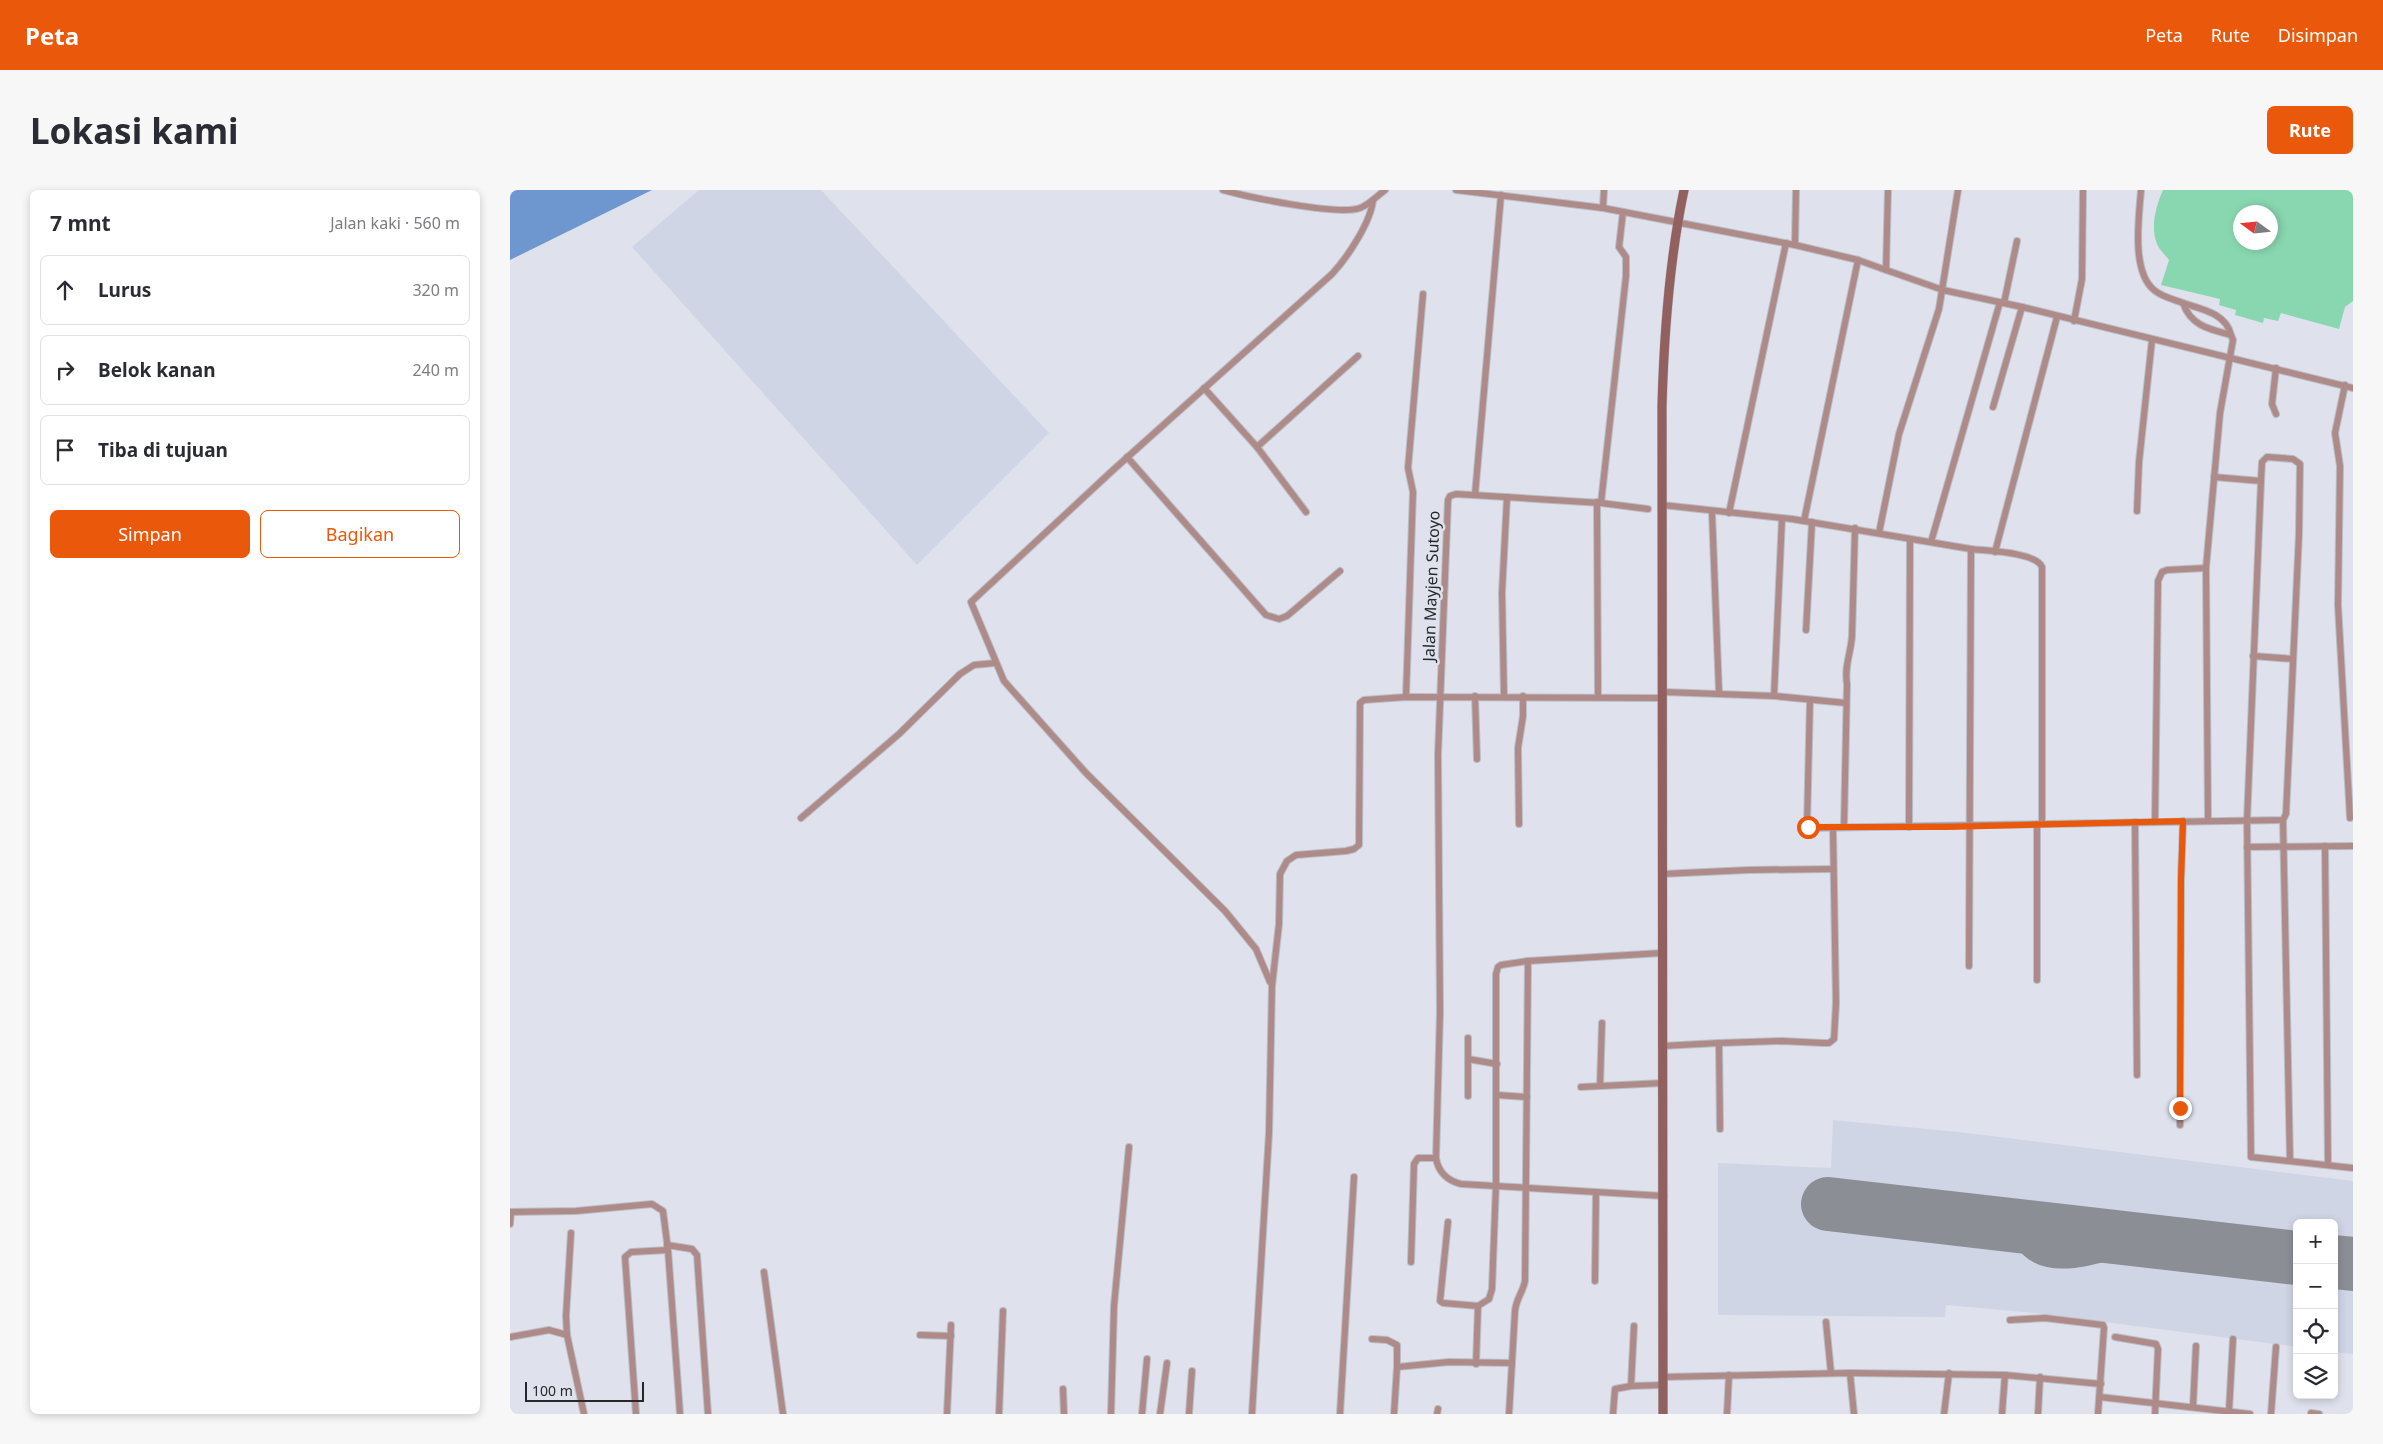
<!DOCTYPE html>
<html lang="id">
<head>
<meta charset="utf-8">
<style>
	:root { --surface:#fff; --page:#f7f7f7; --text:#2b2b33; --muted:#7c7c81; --line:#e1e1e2; --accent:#ea580c }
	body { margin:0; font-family:"Noto Sans",sans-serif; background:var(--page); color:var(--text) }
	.controls { position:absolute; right:15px; bottom:15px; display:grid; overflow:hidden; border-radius:8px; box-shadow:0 2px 8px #0003 }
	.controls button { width:45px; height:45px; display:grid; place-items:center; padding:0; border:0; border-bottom:1px solid var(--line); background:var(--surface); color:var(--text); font:25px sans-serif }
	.compass { position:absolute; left:1723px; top:15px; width:45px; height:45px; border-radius:50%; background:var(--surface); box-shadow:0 2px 8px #0003; rotate:285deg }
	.scale { position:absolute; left:15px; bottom:12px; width:119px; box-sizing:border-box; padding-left:5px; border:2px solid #27282c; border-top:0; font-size:14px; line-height:18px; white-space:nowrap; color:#27282c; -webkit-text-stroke:4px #dfe2ec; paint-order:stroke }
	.stop { position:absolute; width:15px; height:15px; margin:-11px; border:4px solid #ea580c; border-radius:50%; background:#fff }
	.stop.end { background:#ea580c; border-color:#fff; box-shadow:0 1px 5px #0008 }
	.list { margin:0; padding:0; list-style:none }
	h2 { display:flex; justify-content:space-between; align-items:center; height:65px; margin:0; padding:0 20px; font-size:21px }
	h2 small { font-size:16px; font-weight:400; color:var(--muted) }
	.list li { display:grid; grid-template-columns:32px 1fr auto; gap:15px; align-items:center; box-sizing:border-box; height:70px; margin:0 10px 10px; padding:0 10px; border:1px solid var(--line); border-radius:8px }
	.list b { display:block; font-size:19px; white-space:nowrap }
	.list em { font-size:16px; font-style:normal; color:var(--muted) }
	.actions { display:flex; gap:10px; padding:15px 20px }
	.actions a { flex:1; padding:11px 0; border:1px solid var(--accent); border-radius:8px; text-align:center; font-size:18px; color:var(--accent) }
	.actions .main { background:var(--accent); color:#fff }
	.icon { flex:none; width:28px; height:28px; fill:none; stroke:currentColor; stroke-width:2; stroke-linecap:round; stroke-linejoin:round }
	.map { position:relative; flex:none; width:1843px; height:1224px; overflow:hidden; border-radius:8px }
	header { display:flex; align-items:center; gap:30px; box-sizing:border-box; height:70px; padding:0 25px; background:var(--accent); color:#fff }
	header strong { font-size:24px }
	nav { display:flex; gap:28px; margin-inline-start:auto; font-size:18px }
	.intro { display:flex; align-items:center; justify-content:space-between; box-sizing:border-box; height:120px; padding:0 30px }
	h1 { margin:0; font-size:35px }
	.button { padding:12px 22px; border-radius:8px; background:var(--accent); color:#fff; font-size:18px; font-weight:700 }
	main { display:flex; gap:30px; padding:0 30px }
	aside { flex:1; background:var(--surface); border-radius:8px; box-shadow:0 2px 8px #0003 }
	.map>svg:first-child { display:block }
	.built { fill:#d0d5e6 }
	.green { fill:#89d7b1; fill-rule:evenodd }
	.water { fill:#6f97cf }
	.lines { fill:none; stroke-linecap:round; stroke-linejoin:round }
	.taxiway { stroke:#8c8e96; stroke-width:21 }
	.runway { stroke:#8c8e96; stroke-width:54 }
	.street-casing { stroke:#babdc6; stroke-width:8 }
	.secondary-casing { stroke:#babdc6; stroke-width:10 }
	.street { stroke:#ae8b89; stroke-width:6 }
	.secondary { stroke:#92615f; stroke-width:9 }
	.route { stroke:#ea580c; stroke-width:6 }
	.labels { text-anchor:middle; stroke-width:5; stroke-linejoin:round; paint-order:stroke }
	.street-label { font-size:16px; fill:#27282c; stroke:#dfe2ec }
</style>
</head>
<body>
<header>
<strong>Peta</strong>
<nav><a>Peta</a><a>Rute</a><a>Disimpan</a></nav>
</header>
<div class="intro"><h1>Lokasi kami</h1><a class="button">Rute</a></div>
<main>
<aside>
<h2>7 mnt<small>Jalan kaki · 560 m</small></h2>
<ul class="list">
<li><svg class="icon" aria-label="ahead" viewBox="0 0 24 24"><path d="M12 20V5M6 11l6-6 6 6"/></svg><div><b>Lurus</b></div><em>320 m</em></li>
<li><svg class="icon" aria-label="right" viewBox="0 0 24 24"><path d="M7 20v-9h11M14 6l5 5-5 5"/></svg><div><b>Belok kanan</b></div><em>240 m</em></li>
<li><svg class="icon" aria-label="arrive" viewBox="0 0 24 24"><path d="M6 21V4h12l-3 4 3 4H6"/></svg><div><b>Tiba di tujuan</b></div></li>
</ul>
<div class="actions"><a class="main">Simpan</a><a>Bagikan</a></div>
</aside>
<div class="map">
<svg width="1843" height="1224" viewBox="0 0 1843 1224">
	<rect width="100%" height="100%" fill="#dfe2ec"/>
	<g class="built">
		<polygon points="189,0 311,0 539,243 407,375 122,57"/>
		<polygon points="1323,930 1449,942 1843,991 1843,1164 1824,1162 1824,1033 1787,1033 1787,1157 1525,1123 1436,1115 1435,1127 1208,1125 1208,973 1321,978"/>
	</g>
	<path class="green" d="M1653,0H1843V111L1835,117L1829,139L1771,123L1768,131L1754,128L1753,133L1725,125L1726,120L1709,115L1710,109L1651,95L1659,70C1655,65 1649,59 1647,54C1640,37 1646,16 1653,0ZM1730,22H1760V52H1730Z"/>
	<polygon class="water" points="0,0 142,0 0,70"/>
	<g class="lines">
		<path class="taxiway" d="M1524,1037L1519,1040L1517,1050L1520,1057C1546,1082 1601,1058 1631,1050"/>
		<g class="runway">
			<polyline points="1318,1014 1787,1068"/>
			<polyline points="1824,1072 1843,1074"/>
		</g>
		<g class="street-casing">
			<g id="street">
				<path d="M713,0C738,7 828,26 850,18C859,15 867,6 875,0"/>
				<polyline points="946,0 1093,18 1285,55"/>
				<polyline points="1286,0 1285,55 1348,70 1376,80 1378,0"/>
				<path d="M1631,0C1629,27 1621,81 1644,100C1652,107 1663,109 1673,113C1681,136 1699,139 1721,145L1723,150L1710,223L1696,378L1698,631"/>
				<polyline points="1093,18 1094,0"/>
				<polyline points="1376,80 1433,100 1512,117 1843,198"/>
				<polyline points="1494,113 1507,51"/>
				<path d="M1673,113C1691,119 1716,123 1721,145"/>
				<polyline points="1564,131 1572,89 1573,0"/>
				<polyline points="1835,195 1825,243 1830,276 1828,415 1840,628"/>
				<polyline points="694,198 747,257 796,322"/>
				<polyline points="1483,217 1512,117"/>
				<polyline points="1766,224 1762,214 1766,178"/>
				<polyline points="747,257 848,166"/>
				<polyline points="617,267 756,425 769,429 777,426 830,381"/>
				<polyline points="1704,287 1751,291 1737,631 1741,967 1843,978"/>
				<polyline points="965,305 991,5"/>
				<polyline points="1087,312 1088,507"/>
				<polyline points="1091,313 1116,86 1116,67 1109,57 1113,22"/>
				<polyline points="1152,315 1282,329 1461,359"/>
				<path d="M1138,319L1091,313L946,304L940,306L938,310L928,565L930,822L926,968C928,982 938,991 951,994L1154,1006"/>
				<polyline points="1627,321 1629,272 1642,150"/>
				<polyline points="1202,322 1209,503"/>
				<polyline points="1219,323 1276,53"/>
				<polyline points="1294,331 1348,70"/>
				<polyline points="1369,343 1389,244 1429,119 1448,0"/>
				<polyline points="1421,352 1490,112"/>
				<polyline points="1485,362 1547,127"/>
				<polyline points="1296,440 1302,332"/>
				<polyline points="1743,466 1783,469"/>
				<polyline points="1153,502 1264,506 1336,513"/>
				<polyline points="965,506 967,569"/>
				<polyline points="994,506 992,403 997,307"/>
				<polyline points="1264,506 1272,328"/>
				<polyline points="896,507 903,302 898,278 913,104"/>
				<polyline points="1300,510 1297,636 1300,638 1773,630 1776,624 1789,344 1790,274 1783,269 1757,267 1752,272 1751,291"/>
				<polyline points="291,628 389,544 450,484 464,475 485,473"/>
				<polyline points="1773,630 1780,971"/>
				<polyline points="1625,632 1627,885"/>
				<polyline points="1645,632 1648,391 1652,382 1657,380 1696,378"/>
				<polyline points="1009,634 1008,558 1013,526 1013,506"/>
				<path d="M1334,637L1337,494C1334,476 1341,463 1342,446L1345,338"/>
				<polyline points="1399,637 1400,349"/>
				<polyline points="1815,656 1818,975"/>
				<polyline points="1737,657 1843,656"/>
				<polyline points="1152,684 1238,680 1323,679"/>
				<path d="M1459,776L1461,359C1476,361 1526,362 1532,377V634"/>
				<polyline points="1527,790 1527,634"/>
				<path d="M760,792L746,759L715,721L576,583L494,491L461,412L602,281L822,84C837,68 861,32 863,10"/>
				<polyline points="1209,853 1272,851 1313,853 1319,853 1324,849 1326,813 1323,638"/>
				<polyline points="1152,856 1209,853 1210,939"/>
				<polyline points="958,869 987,874"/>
				<polyline points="1090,896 1092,833"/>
				<polyline points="1071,897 1153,893"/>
				<polyline points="987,905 1017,907"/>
				<polyline points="958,906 958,848"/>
				<polyline points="1670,935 1671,690 1673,631"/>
				<polyline points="0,1022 66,1021 142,1014 153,1021 158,1060 170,1224"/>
				<polyline points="938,1032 930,1111 933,1113 968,1116"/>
				<polyline points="0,1034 1,1022"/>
				<polyline points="157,1055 182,1059 187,1065 198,1224"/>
				<polyline points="901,1072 904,974 908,968 926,968"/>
				<polyline points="254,1082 273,1224"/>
				<polyline points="1085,1091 1086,1002"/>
				<polyline points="1500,1130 1535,1128 1593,1135 1594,1138 1588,1224"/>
				<polyline points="1316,1132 1321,1183"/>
				<polyline points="57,1145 56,1126 61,1043"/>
				<polyline points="410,1145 441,1146"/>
				<polyline points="0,1147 39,1140 57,1145 74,1224"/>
				<polyline points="1605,1147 1646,1154 1648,1159 1645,1224"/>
				<polyline points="862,1149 877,1150 887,1155 887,1177"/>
				<polyline points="966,1174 968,1116 979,1109 982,1099 986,994 986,784 988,777 991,775 1018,771 1152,763"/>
				<polyline points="1340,1183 1495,1185 1591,1194"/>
				<polyline points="1153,1187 1340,1183 1344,1224"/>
				<polyline points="1121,1196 1153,1195"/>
				<polyline points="553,1199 554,1224"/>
				<polyline points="1590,1207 1740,1224"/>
				<polyline points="1683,1217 1686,1156"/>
				<polyline points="1719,1221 1723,1149"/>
				<polyline points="1801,1223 1809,1224"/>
				<polyline points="126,1224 115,1067 121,1062 158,1060"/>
				<polyline points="437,1224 441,1135"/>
				<polyline points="489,1224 493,1121"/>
				<polyline points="601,1224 604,1116 619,957"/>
				<polyline points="632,1224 637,1169"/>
				<polyline points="650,1224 657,1173"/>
				<polyline points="679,1224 682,1181"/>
				<polyline points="742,1224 759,943 762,796 769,734 770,684 777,671 786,665 836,661 844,659 849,655 850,513 854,510 896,507 1153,508"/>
				<polyline points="830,1224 844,987"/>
				<polyline points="884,1224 887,1177 939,1172 1002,1173"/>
				<polyline points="927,1224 928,1219"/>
				<path d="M999,1224L1005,1121C1006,1109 1013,1102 1015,1091L1018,771"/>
				<polyline points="1103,1224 1105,1199 1121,1196 1124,1136"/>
				<polyline points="1217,1224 1219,1185"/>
				<polyline points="1434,1224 1439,1183"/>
				<polyline points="1492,1224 1495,1185"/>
				<polyline points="1528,1224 1530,1187"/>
				<polyline points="1761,1224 1766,1157"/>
			</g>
		</g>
		<g class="secondary-casing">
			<path id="secondary" d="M1153,1224L1152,216C1154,143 1159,71 1174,0"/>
		</g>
		<use href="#street" class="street"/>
		<use href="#secondary" class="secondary"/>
	</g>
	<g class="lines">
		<polyline class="route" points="1298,637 1436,637 1673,631 1671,690 1670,918"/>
	</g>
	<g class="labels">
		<g class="street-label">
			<text transform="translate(921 396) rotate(-88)" y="6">Jalan Mayjen Sutoyo</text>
		</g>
	</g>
</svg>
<div class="controls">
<button>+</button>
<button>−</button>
<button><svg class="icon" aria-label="locate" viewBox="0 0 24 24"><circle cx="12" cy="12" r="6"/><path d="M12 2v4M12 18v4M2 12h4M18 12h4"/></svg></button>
<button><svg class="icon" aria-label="layers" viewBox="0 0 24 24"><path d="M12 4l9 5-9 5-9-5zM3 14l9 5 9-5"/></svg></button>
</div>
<svg class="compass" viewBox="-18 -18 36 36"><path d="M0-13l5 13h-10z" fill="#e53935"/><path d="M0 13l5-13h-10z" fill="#7c7c81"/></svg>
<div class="scale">100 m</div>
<div class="stop" style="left:1298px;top:637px"></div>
<div class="stop end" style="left:1670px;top:918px"></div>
</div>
</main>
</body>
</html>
